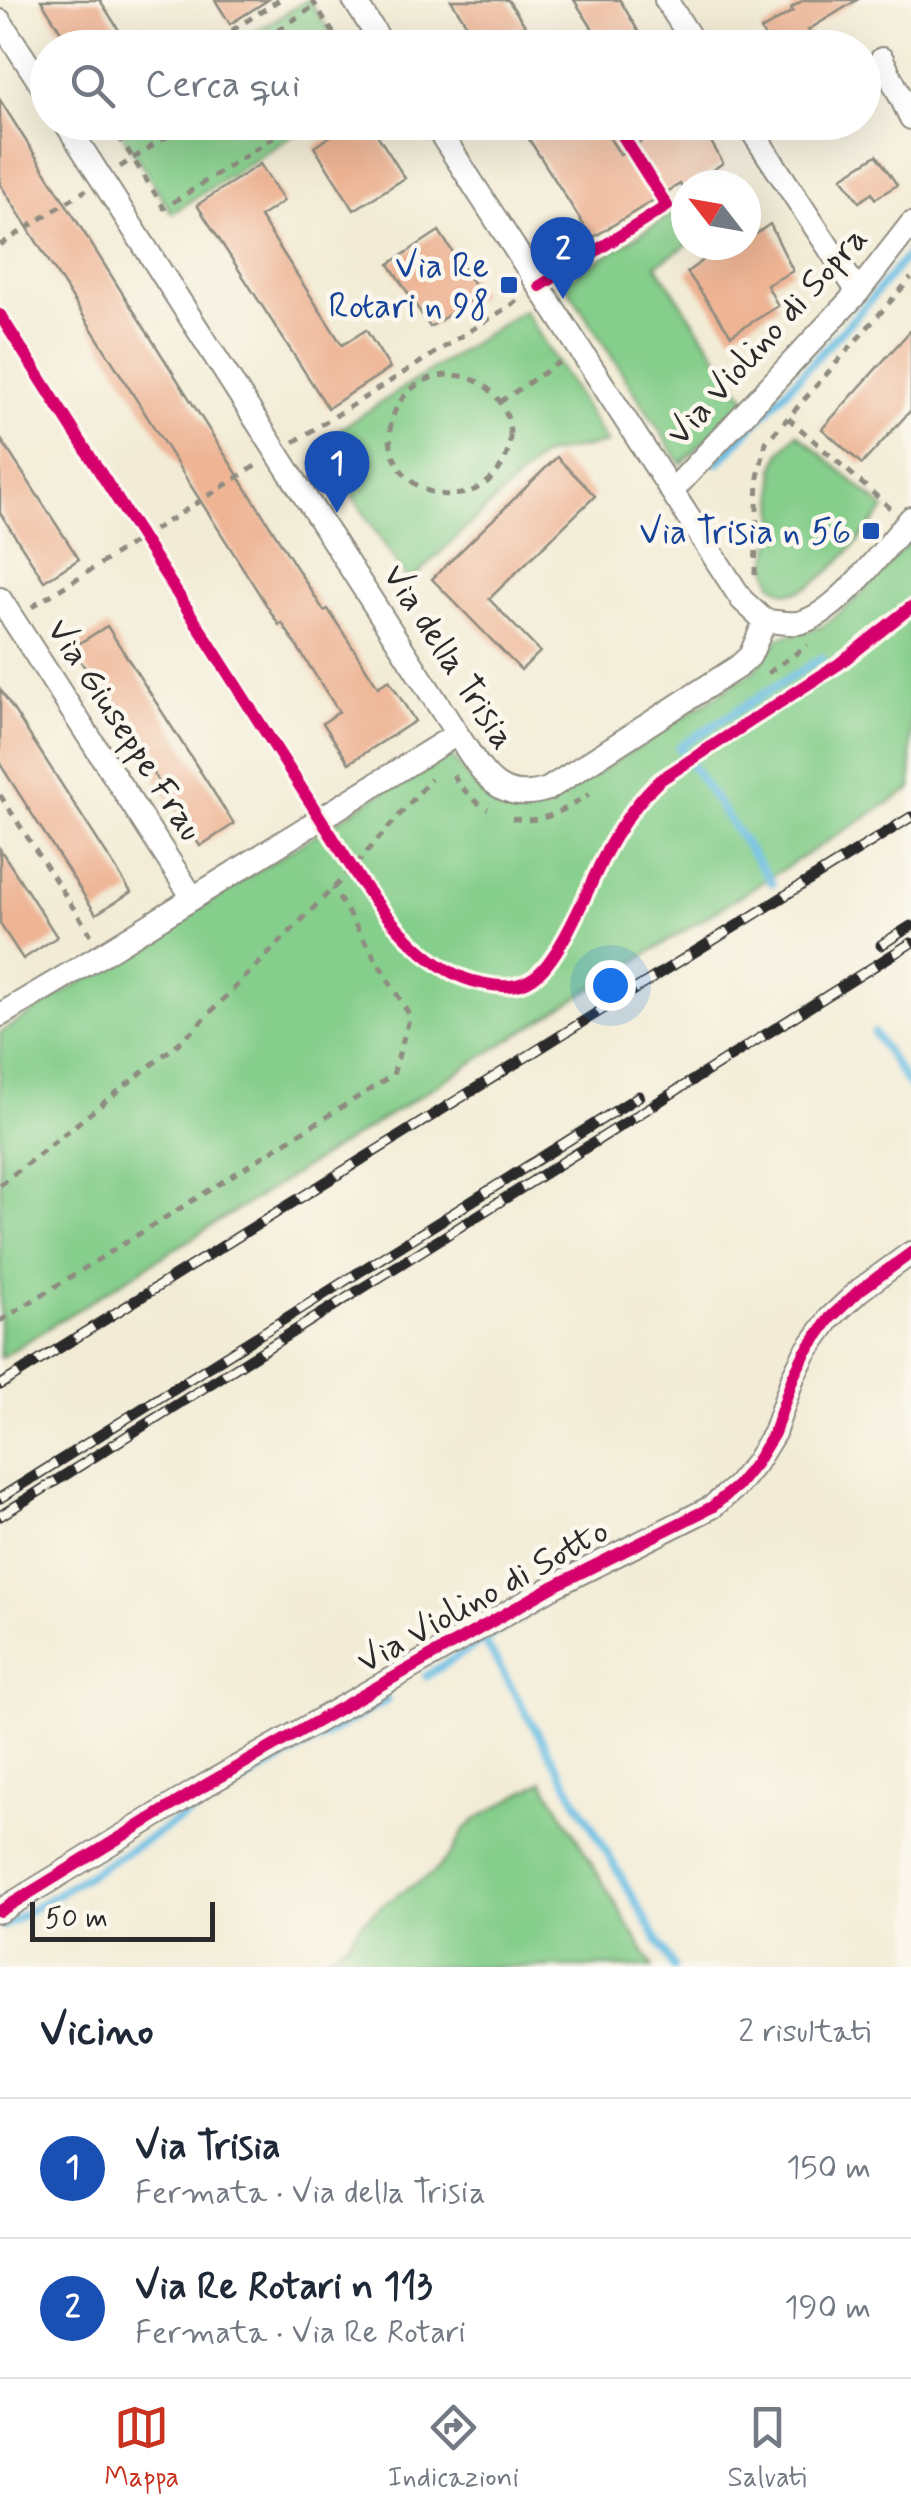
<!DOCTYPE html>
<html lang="it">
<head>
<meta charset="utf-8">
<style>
	:root { --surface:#fff; --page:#f2f2f3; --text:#1f2937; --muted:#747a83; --line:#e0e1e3; --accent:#c8321e }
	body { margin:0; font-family:Mynerve,sans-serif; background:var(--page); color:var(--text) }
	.compass { position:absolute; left:671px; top:170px; width:90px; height:90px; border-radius:50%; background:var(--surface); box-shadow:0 10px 40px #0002; rotate:301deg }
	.scale { position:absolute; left:30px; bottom:25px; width:185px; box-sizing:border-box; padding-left:10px; border:5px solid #2b2b2b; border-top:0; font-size:28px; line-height:35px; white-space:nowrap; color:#2b2b2b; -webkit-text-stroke:8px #fbf7ec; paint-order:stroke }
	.you { position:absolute; left:610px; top:985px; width:35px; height:35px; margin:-25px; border:8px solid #fff; border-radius:50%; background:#1a73e8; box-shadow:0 0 0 15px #1a73e833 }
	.badge { display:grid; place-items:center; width:65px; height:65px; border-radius:50%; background:var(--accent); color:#fff; font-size:32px; font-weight:700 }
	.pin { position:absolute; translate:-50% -82px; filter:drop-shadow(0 2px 5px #0008) }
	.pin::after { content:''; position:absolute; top:52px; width:35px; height:30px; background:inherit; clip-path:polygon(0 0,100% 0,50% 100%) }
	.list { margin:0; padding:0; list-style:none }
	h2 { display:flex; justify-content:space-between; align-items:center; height:130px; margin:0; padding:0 40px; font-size:42px }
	h2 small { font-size:32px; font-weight:400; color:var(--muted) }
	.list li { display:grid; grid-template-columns:65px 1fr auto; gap:30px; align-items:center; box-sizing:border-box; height:140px; padding:0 40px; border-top:2px solid var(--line) }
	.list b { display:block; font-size:38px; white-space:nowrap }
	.list p { margin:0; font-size:32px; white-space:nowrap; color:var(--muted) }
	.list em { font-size:32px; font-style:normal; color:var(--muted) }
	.icon { flex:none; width:55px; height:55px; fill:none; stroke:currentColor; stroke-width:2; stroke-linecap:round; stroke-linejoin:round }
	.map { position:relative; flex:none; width:911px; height:1967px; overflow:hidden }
	.search { position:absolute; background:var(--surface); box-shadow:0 10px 40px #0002; left:30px; right:30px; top:30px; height:110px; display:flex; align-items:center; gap:25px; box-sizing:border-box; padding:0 35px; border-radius:55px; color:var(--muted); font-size:38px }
	.sheet { height:410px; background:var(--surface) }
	nav { display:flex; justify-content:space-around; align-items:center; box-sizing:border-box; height:140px; border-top:2px solid var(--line); background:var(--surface); font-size:28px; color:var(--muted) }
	nav a { display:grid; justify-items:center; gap:5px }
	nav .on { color:var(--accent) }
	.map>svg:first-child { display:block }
	.green { fill:#85ce8b; stroke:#587c5b; stroke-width:2.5 }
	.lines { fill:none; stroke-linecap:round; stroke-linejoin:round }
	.stream { stroke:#66bce3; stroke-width:8 }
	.building { fill:#eeb494 }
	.street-casing { stroke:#8e8c80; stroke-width:26 }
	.path { stroke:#8e8c80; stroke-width:5; stroke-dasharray:8 8; stroke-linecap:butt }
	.street { stroke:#fff; stroke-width:22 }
	.rail-casing { stroke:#2b2b2b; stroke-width:11 }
	.rail { stroke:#fbf7ec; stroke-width:8; stroke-dasharray:22; stroke-linecap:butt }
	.cycleway-casing { stroke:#fbf7ec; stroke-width:19 }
	.cycleway { stroke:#d6006c; stroke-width:12 }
	.transit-dot { fill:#1a4fb4; stroke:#fbf7ec; stroke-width:4 }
	.labels { text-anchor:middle; stroke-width:9; stroke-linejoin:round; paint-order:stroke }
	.transit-label { font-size:35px; fill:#164399; stroke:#fbf7ec; text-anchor:end }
	.street-label { font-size:35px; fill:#2b2b2b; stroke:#fbf7ec }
</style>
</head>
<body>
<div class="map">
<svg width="911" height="1967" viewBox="0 0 911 1967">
	<rect width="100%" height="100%" fill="#fbf7ec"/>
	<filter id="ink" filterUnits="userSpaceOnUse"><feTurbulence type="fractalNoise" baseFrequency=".01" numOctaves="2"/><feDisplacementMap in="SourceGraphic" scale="20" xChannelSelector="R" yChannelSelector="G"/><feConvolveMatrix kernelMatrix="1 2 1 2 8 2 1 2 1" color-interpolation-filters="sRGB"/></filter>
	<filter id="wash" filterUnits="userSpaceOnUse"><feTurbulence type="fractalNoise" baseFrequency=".0048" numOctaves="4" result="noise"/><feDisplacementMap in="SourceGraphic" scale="40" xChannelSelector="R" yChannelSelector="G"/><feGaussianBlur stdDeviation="2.25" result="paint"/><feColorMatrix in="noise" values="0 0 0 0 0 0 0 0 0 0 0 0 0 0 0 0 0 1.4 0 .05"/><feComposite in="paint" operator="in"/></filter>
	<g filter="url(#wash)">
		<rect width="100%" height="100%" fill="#f2ecd6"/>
		<g class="green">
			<polygon points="307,0 309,0 340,47 232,47"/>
			<polygon points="115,123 115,122 312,123 172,213"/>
			<polygon points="678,210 686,221 687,245 656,265 747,400 681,464 564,282"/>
			<polygon points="524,310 607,443 543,455 409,582 318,443"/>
			<path d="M797,433L885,509C865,531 818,597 786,592C780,590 777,587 772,583L767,565L776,522L774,469L781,452Z"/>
			<path d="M911,540V789L0,1358V1033L448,751C467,778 493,816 532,810C543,808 554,801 563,796L755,670L780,637L822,627L857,598Z"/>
			<polygon points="543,1781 653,1967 335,1967 329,1956 348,1941 360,1924 383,1904 432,1874 451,1854 464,1830 478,1818"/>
		</g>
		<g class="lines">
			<g class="stream">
				<polyline points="718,463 865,306 911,251"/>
				<polyline points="772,883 679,747 822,658"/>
				<polyline points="874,1033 911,1089"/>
				<polyline points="484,1640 673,1967"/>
				<polyline points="426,1676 524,1615"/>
				<polyline points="4,1926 229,1790 387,1700"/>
			</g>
		</g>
		<g id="blocks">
			<g class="building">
				<polygon points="41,0 100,0 130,48 71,48"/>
				<polygon points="215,0 268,0 230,24"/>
				<polygon points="451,0 508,0 540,48 482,48"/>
				<polygon points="574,0 620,0 648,48 605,48"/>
				<polygon points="804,0 857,0 808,30 810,33 788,48 771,48 761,30 793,11 791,8"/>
				<polygon points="0,100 324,611 328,609 378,687 389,680 415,721 349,763 323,723 339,712 282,623 279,625 0,184"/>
				<polygon points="352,122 369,122 405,178 354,210 314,147"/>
				<polygon points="518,122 599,122 620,154 674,122 700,122 723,163 690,185 686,185 683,189 680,184 592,238"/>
				<polygon points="877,155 897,185 875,199 872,193 859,202 842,177"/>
				<polygon points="260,164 284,201 260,217 342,345 366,330 390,368 328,408 197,205"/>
				<polygon points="770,224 793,271 767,285 778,306 731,335 687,272 724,245 746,245 746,241"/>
				<polygon points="439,231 480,294 430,327 389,264"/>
				<polygon points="911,330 911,410 862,464 822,429"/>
				<polygon points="0,438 79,559 44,581 0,513"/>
				<polygon points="557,457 595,496 489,599 540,652 521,670 432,579"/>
				<polygon points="107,626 234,824 200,846 72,648"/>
				<polygon points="0,689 131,892 96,914 0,764"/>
				<polygon points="0,849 57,937 23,959 0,924"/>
			</g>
		</g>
	</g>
	<g filter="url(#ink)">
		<use href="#blocks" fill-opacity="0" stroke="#8e8c80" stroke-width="2.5"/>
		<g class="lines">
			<g class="street-casing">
				<g id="street">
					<polyline points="354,0 385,48"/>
					<polyline points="666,0 697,48"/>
					<polyline points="0,21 48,95"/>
					<polyline points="882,59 911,118"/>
					<path d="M65,122L457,734C482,771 497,806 548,789L739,666L750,656L765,621"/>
					<polyline points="433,122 742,600 765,621"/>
					<polyline points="746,122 858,292"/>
					<polyline points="672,491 858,292 911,224"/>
					<polyline points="0,599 193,898"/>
					<path d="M765,621C775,621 787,624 797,623C836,617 885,547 911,518"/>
					<polyline points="0,1015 103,954 457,734"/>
					<polyline points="0,1911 204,1786 554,1586 712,1507 737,1486 755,1464 774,1433 793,1377 805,1353 830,1318 860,1290 911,1253"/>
				</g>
			</g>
			<g class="path">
				<polyline points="312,0 343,48"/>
				<polyline points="205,48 279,0"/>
				<polyline points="251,48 316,5"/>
				<polyline points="110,122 164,208 298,122"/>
				<polyline points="238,122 251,122"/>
				<polyline points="120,167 189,122"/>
				<polyline points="0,245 86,190"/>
				<circle cx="450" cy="435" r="60"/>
				<polyline points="500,402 561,361"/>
				<polyline points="294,442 522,298"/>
				<polyline points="890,508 788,418 911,278"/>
				<polyline points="755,575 758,477 766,442 788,418"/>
				<polyline points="32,607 260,463"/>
				<polyline points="768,673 808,645"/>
				<path d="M453,775C462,789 473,801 488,809"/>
				<polyline points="0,795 91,935"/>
				<path d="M512,818C542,825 564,810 589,794"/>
				<polyline points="0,1185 184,1039 352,869 431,779"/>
				<polyline points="0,1321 393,1075 410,1016 333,888"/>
			</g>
			<use href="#street" class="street"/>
			<g class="rail-casing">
				<g id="rail">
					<polyline points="881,945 911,926"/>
					<polyline points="0,1385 911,817"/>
					<polyline points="0,1498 639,1096"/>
					<polyline points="0,1516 911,943"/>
				</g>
			</g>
			<use href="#rail" class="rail"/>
			<g class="cycleway-casing">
				<g id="cycleway">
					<polyline points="540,286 667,206 614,122"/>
					<path d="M0,315L361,882C389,921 432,974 481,983C499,987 517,989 533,978C562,959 591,879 609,847C623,822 639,799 660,780L839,664L911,607"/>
					<polyline points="0,1911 204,1786 554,1586 712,1507 737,1486 755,1464 774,1433 793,1377 805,1353 830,1318 860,1290 911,1253"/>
				</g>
			</g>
			<use href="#cycleway" class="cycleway"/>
		</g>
	</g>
	<g class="transit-dot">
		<rect x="499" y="275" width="20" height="20" rx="5"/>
		<rect x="861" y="521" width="20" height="20" rx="5"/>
	</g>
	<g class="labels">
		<g class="transit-label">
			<text x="489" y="277">Via Re<tspan x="489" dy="40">Rotari n 98</tspan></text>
			<text x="851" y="543">Via Trisia n 56</text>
		</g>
		<g class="street-label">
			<text transform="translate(766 335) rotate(-48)" y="12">Via Violino di Sopra</text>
			<text transform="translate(450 656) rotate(57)" y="12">Via della Trisia</text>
			<text transform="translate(126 729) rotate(57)" y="12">Via Giuseppe Frau</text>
			<text transform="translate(482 1595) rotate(-29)" y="12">Via Violino di Sotto</text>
		</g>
	</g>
</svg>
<svg class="compass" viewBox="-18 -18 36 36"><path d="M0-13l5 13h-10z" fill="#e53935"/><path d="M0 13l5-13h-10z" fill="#747a83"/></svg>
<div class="scale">50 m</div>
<div class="you"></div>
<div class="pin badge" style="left:337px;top:513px;background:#1a4fb4">1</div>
<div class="pin badge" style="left:563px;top:299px;background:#1a4fb4">2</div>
<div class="search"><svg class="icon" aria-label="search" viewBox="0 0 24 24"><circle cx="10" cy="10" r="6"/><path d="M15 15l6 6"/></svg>Cerca qui</div>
</div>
<section class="sheet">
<h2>Vicino<small>2 risultati</small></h2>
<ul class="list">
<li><span class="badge" style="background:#1a4fb4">1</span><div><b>Via Trisia</b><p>Fermata · Via della Trisia</p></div><em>150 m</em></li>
<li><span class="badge" style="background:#1a4fb4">2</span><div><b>Via Re Rotari n 113</b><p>Fermata · Via Re Rotari</p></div><em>190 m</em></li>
</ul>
</section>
<nav>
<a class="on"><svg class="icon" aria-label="map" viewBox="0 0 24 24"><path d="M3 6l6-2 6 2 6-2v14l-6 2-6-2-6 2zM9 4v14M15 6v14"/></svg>Mappa</a>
<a><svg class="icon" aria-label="directions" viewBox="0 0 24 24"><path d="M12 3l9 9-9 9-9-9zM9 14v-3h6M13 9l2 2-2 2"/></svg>Indicazioni</a>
<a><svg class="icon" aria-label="saved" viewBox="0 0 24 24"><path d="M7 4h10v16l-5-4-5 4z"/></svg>Salvati</a>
</nav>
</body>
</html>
